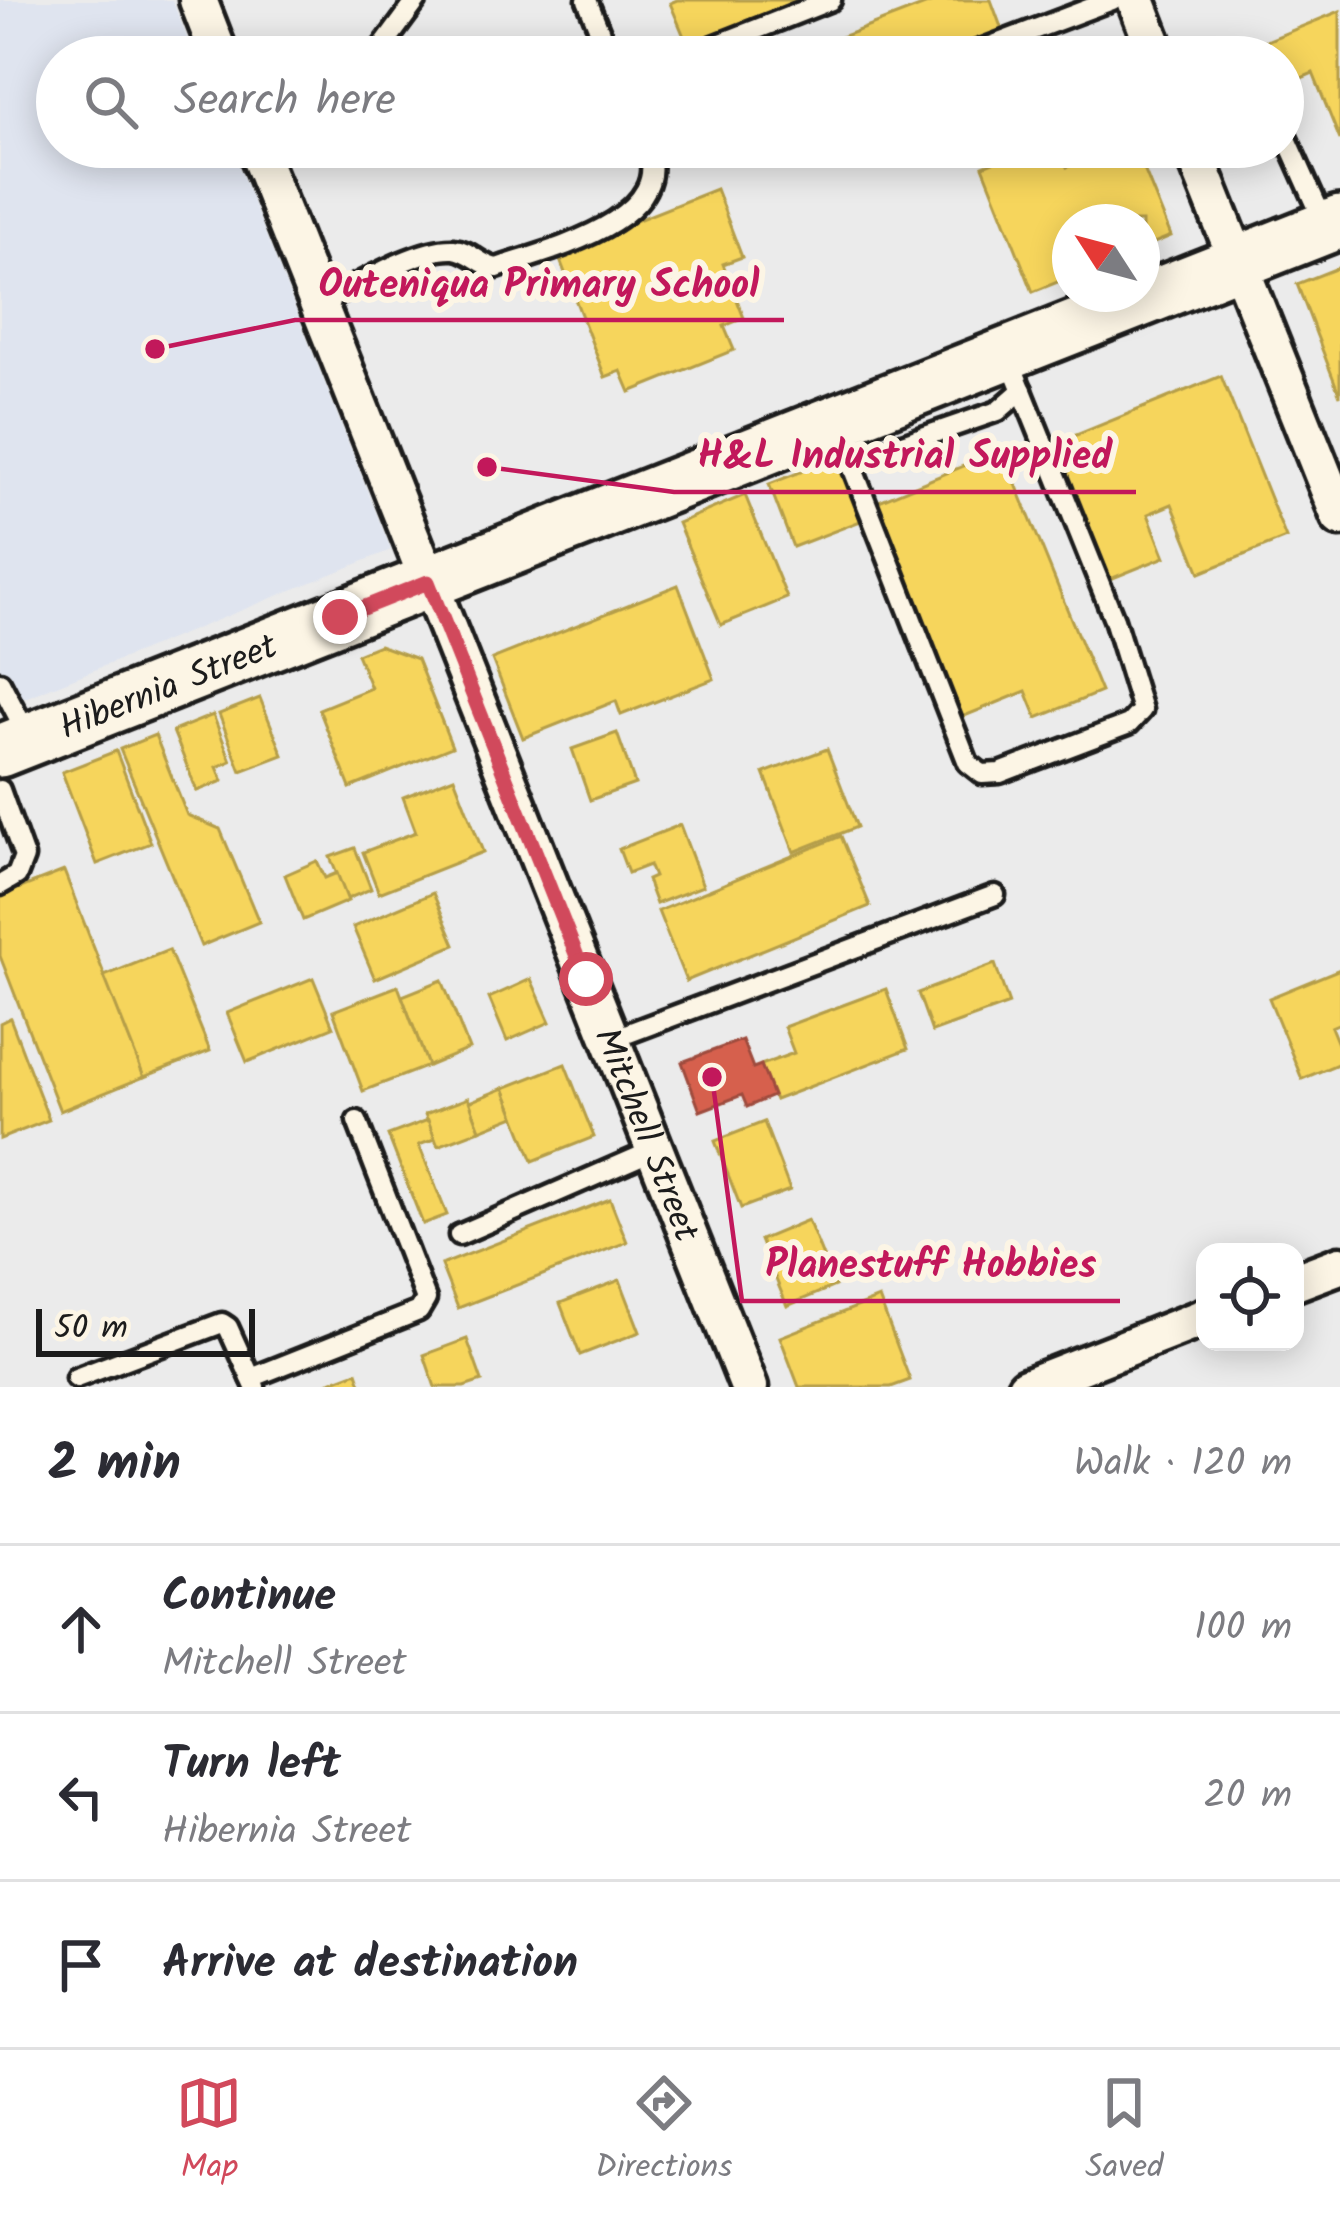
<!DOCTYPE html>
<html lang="en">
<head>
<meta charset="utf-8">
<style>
	:root { --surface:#fff; --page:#f2f2f3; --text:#2b2b33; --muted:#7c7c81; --line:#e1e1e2; --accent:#d1495b }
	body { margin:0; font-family:Kalam,sans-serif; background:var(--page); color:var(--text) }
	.controls { position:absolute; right:36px; bottom:36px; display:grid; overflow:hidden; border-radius:24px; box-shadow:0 6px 30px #0003 }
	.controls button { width:108px; height:108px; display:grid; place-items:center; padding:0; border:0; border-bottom:3px solid var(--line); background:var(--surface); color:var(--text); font:60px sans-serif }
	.compass { position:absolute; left:1052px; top:204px; width:108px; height:108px; border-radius:50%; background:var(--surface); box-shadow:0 6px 30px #0003; rotate:306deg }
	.scale { position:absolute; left:36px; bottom:30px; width:219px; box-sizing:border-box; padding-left:12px; border:6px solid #1c1c1c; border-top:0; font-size:33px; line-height:42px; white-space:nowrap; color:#1c1c1c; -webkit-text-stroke:9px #fcf5e5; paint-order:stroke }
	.stop { position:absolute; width:36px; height:36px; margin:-27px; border:9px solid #d1495b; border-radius:50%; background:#fff }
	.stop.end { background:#d1495b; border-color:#fff; box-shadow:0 3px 12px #0008 }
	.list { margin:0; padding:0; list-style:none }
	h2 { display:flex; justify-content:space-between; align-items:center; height:156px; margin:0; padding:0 48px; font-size:51px }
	h2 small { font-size:39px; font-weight:400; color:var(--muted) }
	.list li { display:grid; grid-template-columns:78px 1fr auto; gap:36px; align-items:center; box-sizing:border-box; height:168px; padding:0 48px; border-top:3px solid var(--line) }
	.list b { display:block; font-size:45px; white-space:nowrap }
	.list p { margin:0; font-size:39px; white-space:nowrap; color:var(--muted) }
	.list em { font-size:39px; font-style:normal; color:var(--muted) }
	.icon { flex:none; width:66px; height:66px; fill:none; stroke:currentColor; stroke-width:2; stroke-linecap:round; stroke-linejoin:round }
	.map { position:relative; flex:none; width:1340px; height:1387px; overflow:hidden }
	.search { position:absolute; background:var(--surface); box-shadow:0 6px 30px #0003; left:36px; right:36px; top:36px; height:132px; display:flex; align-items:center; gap:30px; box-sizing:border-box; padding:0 42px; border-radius:66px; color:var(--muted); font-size:45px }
	.sheet { height:660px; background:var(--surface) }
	nav { display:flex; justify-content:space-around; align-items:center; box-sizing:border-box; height:168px; border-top:3px solid var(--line); background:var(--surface); font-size:33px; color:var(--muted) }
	nav a { display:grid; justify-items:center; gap:6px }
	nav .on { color:var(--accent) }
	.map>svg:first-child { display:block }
	.built { fill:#dfe4ef }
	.homes { fill:#f6d55c; stroke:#b59e49; stroke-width:3 }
	.shops { fill:#d6604d; stroke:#9e4c3e; stroke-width:3 }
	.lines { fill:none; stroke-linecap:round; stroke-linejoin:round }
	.lane-casing { stroke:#1c1c1c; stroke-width:27 }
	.street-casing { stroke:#1c1c1c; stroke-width:45 }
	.secondary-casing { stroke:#1c1c1c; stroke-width:60 }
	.lane { stroke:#fcf5e5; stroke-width:18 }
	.street { stroke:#fcf5e5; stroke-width:36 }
	.secondary { stroke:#fcf5e5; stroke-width:51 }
	.route { stroke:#d1495b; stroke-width:15 }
	.labels { text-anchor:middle; stroke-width:12; stroke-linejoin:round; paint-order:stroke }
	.street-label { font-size:36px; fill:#1c1c1c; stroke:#fcf5e5 }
	.leader { fill:none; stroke:#c2185b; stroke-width:4.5 }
	.callout-dot { fill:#c2185b; stroke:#fcf5e5; stroke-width:4.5 }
	.callout-label { font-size:39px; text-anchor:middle; font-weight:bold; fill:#c2185b; stroke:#fcf5e5; stroke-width:12; stroke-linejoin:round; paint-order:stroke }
</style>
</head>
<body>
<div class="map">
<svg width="1340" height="1387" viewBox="0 0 1340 1387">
	<rect width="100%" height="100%" fill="#ebebeb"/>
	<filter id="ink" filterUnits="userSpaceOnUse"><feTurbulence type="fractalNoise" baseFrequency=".00833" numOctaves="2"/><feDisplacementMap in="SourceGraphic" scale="24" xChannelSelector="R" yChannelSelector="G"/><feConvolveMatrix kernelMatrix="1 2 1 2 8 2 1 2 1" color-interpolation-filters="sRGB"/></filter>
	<g filter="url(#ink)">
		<polygon class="built" points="0,0 172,0 195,57 57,57 57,147 231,147 391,550 0,708"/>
		<g class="homes">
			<polygon points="677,0 798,0 688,46 670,3"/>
			<polygon points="938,0 991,0 1002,30 932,57 789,57"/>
			<polygon points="1340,11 1340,140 1313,73 1283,86 1283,57 1227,57"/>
			<polygon points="1030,147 1059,147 1067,167 1116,147 1135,147 1171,236 1142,248 1142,222 1070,222 1070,277 1033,292 983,166"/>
			<polygon points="716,189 742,257 723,264 744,318 724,326 734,350 630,392 621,371 605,377 557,252"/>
			<polygon points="1340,267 1340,396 1297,284"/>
			<polygon points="1221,376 1286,538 1200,573 1172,504 1148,514 1165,557 1103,582 1049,446"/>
			<polygon points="1002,450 1101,692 1037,718 1026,691 962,717 874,503"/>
			<polygon points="842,456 866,519 793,547 769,484"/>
			<polygon points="745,495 787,598 721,625 678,523"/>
			<polygon points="678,585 714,679 621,715 616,701 523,738 492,659"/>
			<polygon points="379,645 417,659 452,747 350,788 319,709 371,688 357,654"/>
			<polygon points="260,698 283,755 241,771 219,714"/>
			<polygon points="213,715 231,761 217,767 223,781 197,791 173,731"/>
			<polygon points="617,733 635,784 590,800 572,749"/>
			<polygon points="155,735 187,815 220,829 259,922 201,946 120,749"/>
			<polygon points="827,749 857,827 794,852 764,773"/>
			<polygon points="116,751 151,843 97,864 62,772"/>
			<polygon points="454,777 483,852 379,893 363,852 416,832 403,797"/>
			<polygon points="680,825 703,886 656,904 647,880 654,877 649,865 628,873 619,849"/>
			<polygon points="841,836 870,906 686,981 658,911"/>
			<polygon points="355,848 371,889 347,899 330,857"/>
			<polygon points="317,861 325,878 337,873 348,901 303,920 285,875"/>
			<polygon points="64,871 144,1077 60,1111 0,956 0,896"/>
			<polygon points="433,893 455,945 375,979 353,927"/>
			<polygon points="169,950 210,1051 144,1077 104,976"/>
			<polygon points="995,964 1009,1004 932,1032 918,993"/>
			<polygon points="1340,969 1340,1023 1331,1027 1340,1049 1340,1063 1302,1079 1269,998"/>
			<polygon points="313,978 333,1027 247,1062 227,1013"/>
			<polygon points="531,979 550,1022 507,1041 489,998"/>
			<polygon points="442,980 469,1049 428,1066 402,996"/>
			<polygon points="398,986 428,1066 363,1091 333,1011"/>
			<polygon points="886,989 908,1049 775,1100 761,1065 794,1053 784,1027"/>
			<polygon points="10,1018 49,1120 0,1139 0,1023"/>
			<polygon points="565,1064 594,1137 533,1161 504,1088"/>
			<polygon points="504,1088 515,1116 480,1130 469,1102"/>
			<polygon points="468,1098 480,1130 438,1146 425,1114"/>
			<polygon points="428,1120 435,1139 419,1145 447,1215 423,1224 388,1135"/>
			<polygon points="764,1122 790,1190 741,1208 715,1141"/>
			<polygon points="610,1199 627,1242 458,1308 441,1265"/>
			<polygon points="808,1220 835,1286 787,1306 760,1240"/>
			<polygon points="620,1280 640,1332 580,1355 560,1303"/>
			<polygon points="879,1298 910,1380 891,1387 799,1387 780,1337"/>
			<polygon points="467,1339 482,1381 464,1387 435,1387 424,1355"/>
			<polygon points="357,1372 362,1387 317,1387"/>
		</g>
		<polygon class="shops" points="742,1040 753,1068 761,1065 773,1096 747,1107 742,1095 700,1111 682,1062"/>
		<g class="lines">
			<g class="lane-casing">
				<g id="lane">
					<polyline points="587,0 610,57"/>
					<polyline points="691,55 831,0"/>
					<polyline points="375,57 417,0"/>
					<polyline points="962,57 1112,0"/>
					<polyline points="1283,130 1325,224"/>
					<path d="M318,305C353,288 416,247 454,249C470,250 481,266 497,268C545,251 677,221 647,147"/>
					<polyline points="835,423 968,763 982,774 1000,773 1129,724 1142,710 1114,619 1008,356"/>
					<polyline points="850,462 998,411 1022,390"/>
					<polyline points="0,682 28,736"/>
					<polyline points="0,790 24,857 17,875 0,885"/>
					<polyline points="610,1040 995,895"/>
					<polyline points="459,1235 654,1150"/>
					<polyline points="76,1378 222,1323 228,1327 255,1387"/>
					<polyline points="251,1378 419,1311 426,1299 357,1121"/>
				</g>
			</g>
			<g class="street-casing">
				<g id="street">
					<polyline points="198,0 220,57"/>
					<polyline points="1136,0 1158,57"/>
					<path id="s1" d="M256,147L749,1387"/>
					<polyline points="1192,147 1340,517"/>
					<polyline points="1295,1282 1340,1265"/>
					<polyline points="1026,1387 1205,1317"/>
				</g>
			</g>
			<g class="secondary-casing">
				<g id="secondary">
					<path id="s2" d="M0,751L1340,222"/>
				</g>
			</g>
			<use href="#lane" class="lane"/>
			<use href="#street" class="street"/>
			<use href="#secondary" class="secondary"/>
		</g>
	</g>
	<g class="lines" filter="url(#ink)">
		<polyline class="route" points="340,617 428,582 586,979"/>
	</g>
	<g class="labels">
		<g class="street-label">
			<text dy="13" stroke="none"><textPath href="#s2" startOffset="180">Hibernia Street</textPath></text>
			<text dy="13" stroke="none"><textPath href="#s1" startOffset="1062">Mitchell Street</textPath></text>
		</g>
	</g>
	<path class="leader" d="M155 349L295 320H784M487 467L674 492H1136M712 1077L742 1301H1120"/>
	<g class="callout-dot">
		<circle cx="155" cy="349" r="12"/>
		<circle cx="487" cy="467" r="12"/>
		<circle cx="712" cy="1077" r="12"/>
	</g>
	<g class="callout-label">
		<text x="539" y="297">Outeniqua Primary School</text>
		<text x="905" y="468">H&amp;L Industrial Supplied</text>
		<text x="931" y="1277">Planestuff Hobbies</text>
	</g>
</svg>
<div class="controls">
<button><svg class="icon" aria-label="locate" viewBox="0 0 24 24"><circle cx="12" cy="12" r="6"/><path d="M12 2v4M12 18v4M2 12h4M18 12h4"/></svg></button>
</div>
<svg class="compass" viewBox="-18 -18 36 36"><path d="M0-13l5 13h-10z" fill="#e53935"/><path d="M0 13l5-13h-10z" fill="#7c7c81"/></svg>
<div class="scale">50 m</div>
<div class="stop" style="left:586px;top:979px"></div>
<div class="stop end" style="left:340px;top:617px"></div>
<div class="search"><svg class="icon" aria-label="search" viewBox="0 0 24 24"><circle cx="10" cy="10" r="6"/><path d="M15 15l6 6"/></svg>Search here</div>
</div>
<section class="sheet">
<h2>2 min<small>Walk · 120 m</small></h2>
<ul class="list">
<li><svg class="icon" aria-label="ahead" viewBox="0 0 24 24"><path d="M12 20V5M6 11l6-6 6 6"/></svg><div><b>Continue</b><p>Mitchell Street</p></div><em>100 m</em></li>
<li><svg class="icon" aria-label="left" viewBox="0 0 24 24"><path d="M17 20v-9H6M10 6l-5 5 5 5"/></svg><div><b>Turn left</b><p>Hibernia Street</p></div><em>20 m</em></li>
<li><svg class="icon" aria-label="arrive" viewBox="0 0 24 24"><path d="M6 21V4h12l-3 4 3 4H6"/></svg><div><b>Arrive at destination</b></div></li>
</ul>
</section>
<nav>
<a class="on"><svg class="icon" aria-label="map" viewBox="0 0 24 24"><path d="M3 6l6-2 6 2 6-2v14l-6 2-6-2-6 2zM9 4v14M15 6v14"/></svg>Map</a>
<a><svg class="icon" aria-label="directions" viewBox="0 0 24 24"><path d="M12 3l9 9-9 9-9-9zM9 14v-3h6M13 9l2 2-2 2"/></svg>Directions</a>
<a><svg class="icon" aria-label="saved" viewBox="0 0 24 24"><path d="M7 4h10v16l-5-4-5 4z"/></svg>Saved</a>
</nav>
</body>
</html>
